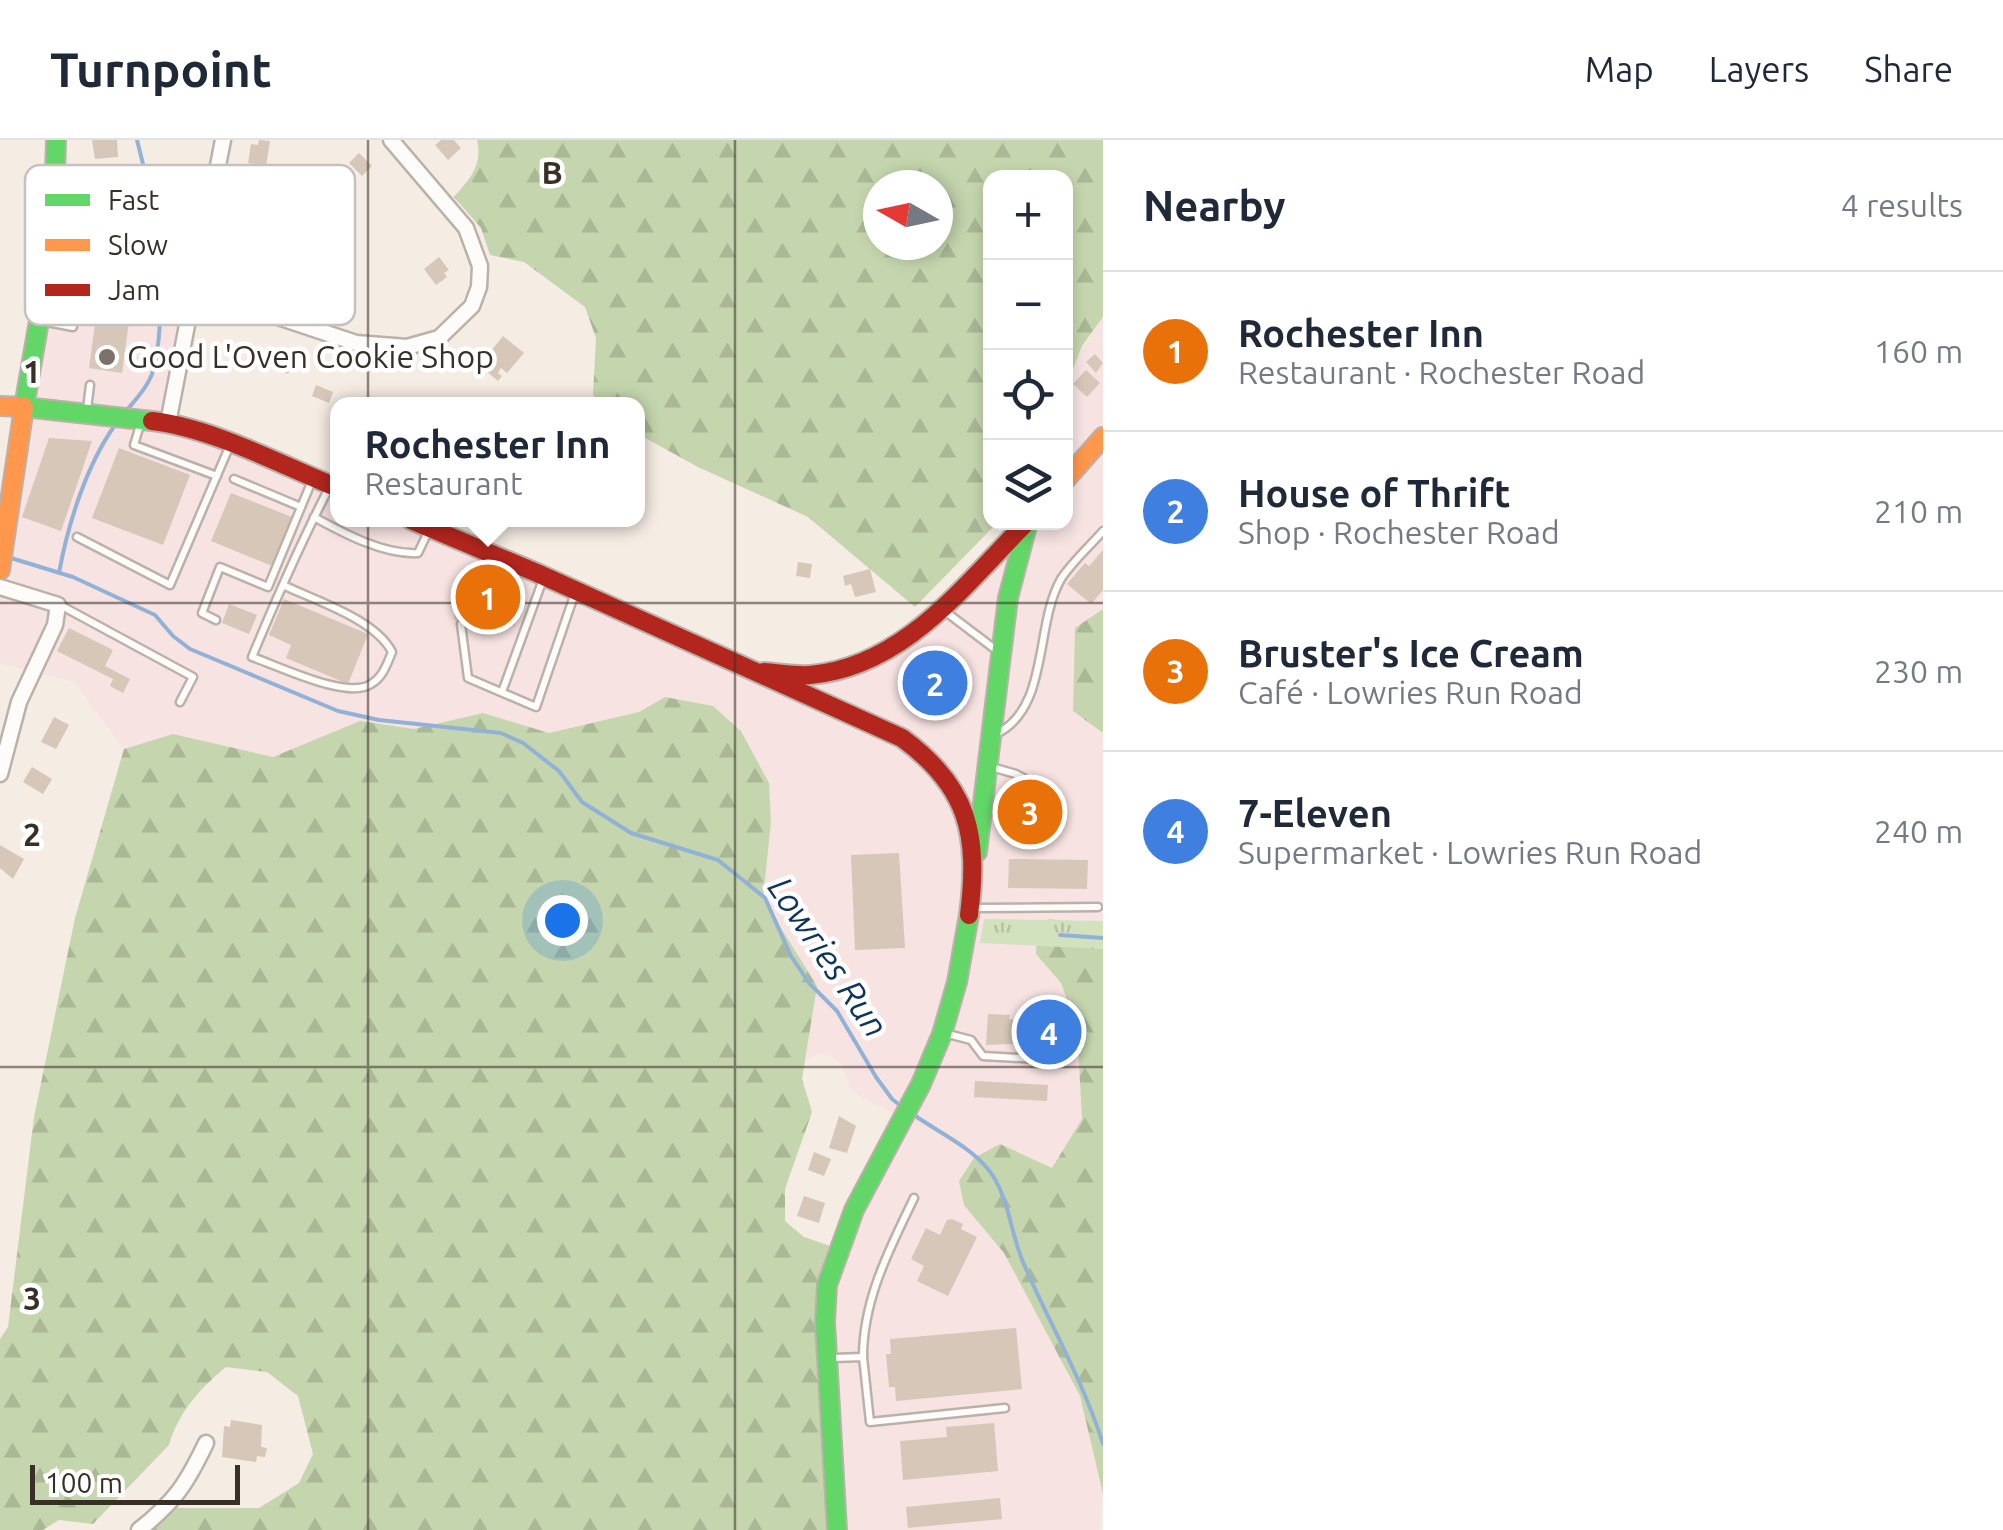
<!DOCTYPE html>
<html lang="en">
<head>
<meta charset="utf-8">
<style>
	:root { --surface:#fff; --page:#f6f6f7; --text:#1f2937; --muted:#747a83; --line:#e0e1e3; --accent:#111827 }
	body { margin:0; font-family:Ubuntu,sans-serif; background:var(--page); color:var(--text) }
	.controls { position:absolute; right:30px; top:30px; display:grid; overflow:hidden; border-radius:20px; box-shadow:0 5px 15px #0003 }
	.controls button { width:90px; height:90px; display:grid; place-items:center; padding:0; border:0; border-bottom:2px solid var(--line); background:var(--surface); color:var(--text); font:50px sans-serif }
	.compass { position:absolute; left:863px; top:30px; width:90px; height:90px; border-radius:50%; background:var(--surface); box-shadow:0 5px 15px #0003; rotate:279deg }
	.scale { position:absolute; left:30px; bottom:25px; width:210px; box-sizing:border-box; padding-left:10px; border:5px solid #3a2f26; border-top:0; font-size:28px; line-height:35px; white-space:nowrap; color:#3a2f26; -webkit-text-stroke:8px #fff; paint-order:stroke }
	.you { position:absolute; left:562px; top:780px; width:35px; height:35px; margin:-25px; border:8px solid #fff; border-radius:50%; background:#1a73e8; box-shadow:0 0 0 15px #1a73e833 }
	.badge { display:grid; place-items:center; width:65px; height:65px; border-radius:50%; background:var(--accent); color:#fff; font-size:32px; font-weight:700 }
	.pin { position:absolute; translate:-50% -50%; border:5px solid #fff; box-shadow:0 2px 10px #0006 }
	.popup { position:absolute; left:330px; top:257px; width:315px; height:130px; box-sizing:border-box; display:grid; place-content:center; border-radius:20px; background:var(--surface); filter:drop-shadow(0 2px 8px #0005); font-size:32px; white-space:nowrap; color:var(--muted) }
	.popup b { font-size:38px; color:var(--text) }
	.popup::after { content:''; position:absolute; left:50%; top:100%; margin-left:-20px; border:20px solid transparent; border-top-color:var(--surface) }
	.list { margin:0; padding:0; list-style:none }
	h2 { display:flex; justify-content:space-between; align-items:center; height:130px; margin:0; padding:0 40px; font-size:42px }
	h2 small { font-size:32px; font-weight:400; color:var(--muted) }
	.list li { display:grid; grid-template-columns:65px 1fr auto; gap:30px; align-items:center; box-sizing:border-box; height:160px; padding:0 40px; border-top:2px solid var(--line) }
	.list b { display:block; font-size:38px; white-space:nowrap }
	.list p { margin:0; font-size:32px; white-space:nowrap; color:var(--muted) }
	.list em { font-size:32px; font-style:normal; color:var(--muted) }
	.icon { flex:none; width:55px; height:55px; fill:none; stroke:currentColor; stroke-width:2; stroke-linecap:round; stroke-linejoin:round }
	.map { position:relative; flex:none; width:1103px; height:1390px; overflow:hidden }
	header { display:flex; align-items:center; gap:60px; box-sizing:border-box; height:140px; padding:0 50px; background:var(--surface); border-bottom:2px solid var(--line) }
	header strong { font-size:48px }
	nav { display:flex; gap:55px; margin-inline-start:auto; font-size:35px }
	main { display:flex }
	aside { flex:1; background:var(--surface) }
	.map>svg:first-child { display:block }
	.commercial { fill:#f6e3e2 }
	.forest { fill:url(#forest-firs); fill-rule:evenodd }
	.park { fill:url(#park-tufts) }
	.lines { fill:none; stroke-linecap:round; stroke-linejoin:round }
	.stream { stroke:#91b2d6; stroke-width:4 }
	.building { fill:#d6c7b8 }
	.lane-casing { stroke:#bab2a9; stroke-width:11 }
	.street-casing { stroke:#bab2a9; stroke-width:19 }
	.fast-casing { stroke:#bab2a9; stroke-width:22 }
	.slow-casing { stroke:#bab2a9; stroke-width:22 }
	.jam-casing { stroke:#bab2a9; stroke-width:22 }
	.lane { stroke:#fefcfb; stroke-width:6 }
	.street { stroke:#fefcfb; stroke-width:14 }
	.fast { stroke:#63d668; stroke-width:18 }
	.slow { stroke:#ff974d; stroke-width:18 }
	.jam { stroke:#b3261e; stroke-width:18 }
	.grid { fill:none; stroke:#3a2f26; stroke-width:2.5; stroke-opacity:0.55 }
	.poi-dot { fill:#7b7168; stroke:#fff; stroke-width:4 }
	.labels { text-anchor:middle; stroke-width:9; stroke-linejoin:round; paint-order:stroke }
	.poi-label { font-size:32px; fill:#3a2f26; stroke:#fff; text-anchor:start }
	.water-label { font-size:35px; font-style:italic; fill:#103559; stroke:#fff }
	.key { fill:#fff; stroke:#c4c1be; stroke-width:2.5 }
	.key-label { font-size:28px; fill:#3a2f26 }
	.grid-label { font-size:32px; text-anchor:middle; font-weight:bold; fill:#3a2f26; stroke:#fff; stroke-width:9; stroke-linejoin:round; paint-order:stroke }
</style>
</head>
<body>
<header>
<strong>Turnpoint</strong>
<nav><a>Map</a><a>Layers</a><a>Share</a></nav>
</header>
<main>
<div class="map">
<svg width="1103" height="1390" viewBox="0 0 1103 1390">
	<defs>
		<pattern id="forest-firs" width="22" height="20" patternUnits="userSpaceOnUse" patternTransform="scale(2.5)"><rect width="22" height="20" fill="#c5d6ae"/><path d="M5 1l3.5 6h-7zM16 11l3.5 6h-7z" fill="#aab896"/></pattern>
		<pattern id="park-tufts" width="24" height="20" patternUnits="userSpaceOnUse" patternTransform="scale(2.5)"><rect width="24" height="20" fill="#d3e2be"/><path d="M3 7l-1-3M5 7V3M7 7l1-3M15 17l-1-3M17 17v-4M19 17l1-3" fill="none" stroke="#b6c2a3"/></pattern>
	</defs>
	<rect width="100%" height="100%" fill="#f5ece3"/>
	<polygon class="commercial" points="57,85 199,113 168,283 338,348 338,380 411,380 777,534 889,513 1027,383 1066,382 1066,236 1103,177 1103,469 1091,475 1073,571 1103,593 1103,786 1037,790 1036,813 1061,843 1077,887 1082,979 1052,1028 964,1065 1004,1113 1080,1256 1103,1354 1099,1390 837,1390 826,1158 903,978 862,958 851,949 841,924 827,914 817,914 805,921 817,846 763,759 771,682 769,643 741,591 713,566 665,557 640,572 548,593 483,573 414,589 360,581 273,617 173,594 124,609 74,542 0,523 0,430"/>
	<g class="forest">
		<path d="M477,0H1103V177L1082,206L1073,229L1066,236V38H991V382L997,383L915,467L808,377L698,327L638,294V264H598L593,254L596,198L585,167L524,122L490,115L481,88L454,57C470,39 483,25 477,0ZM878,45H938V105H878Z"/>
		<polygon points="1103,469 1103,593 1073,571 1075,488"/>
		<path d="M665,557L713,566L741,591L769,643L771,682L763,759L817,846L802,939L812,972L785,1049V1081L804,1097L839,1109L830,1134L837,1390H139L167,1368H259L299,1343L313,1314L298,1256L267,1232L226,1227C201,1247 178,1273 169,1305L93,1384L59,1380L43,1390H0V1199L8,1187L34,977L75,778L124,609L173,594L273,617L360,581L414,589L483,573L549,593L639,572Z"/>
		<polygon points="1049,779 1103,786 1103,1354 1080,1256 1004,1113 964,1065 959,1041 974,1018 1000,1004 1052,1028 1082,979 1077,887 1061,843 1036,814 1037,790"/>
	</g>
	<polygon class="park" points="984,779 1103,781 1103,809 980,803"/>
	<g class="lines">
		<g class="stream">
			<path d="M127,270C136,259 149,245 153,231C170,169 154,62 137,0"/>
			<polyline points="11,418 73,437 155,475 173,496 190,509 338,571 379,580 501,593 523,603 559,631 582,662 631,693 718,720 765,758 791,816 809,843 837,871 876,937 892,959 902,967"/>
			<path d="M59,433C68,384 86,326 115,285"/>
			<polyline points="1060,795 1103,798"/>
			<path d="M914,975C938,992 969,1006 988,1029C1009,1055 1010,1092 1023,1122C1049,1183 1083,1240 1103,1304"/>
		</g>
	</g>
	<g class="building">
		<polygon points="92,0 117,0 118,17 95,19"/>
		<polygon points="259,0 270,1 266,26 248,23 251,4 258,5"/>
		<polygon points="441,0 454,0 461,8 448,20 435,5"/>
		<polygon points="359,13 372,26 362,36 349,23"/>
		<polygon points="239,72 257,75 254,93 236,90"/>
		<polygon points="92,101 110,103 107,125 90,120"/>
		<polygon points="439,117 449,130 444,133 447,137 436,145 424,129"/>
		<polygon points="101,140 132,145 131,154 136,154 134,165 125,164 124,173 130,174 122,233 89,228"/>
		<polygon points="503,196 524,213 507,233 501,228 498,233 502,236 498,241 484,229 496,215 491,211"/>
		<polygon points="277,211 295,218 288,234 270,226"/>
		<polygon points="1095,214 1103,223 1096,233 1086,222"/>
		<polygon points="1086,230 1100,243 1087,257 1073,244"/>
		<polygon points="316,245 333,252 329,263 312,256"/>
		<polygon points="49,298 92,301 61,391 22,377"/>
		<polygon points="119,308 190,335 163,405 92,378"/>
		<polygon points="231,353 292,377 272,426 211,401"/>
		<polygon points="1103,410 1103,450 1091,464 1067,444 1085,423 1089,426"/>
		<polygon points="798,422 812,424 810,438 796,436"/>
		<polygon points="471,428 511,442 507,455 522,460 514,486 494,480 492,487 476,482 482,469 474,467 466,484 454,479"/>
		<polygon points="870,429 876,452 855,457 851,444 845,446 843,436"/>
		<polygon points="284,459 368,494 348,544 286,518 291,505 269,495"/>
		<polygon points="229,464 257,475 249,494 222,483"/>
		<polygon points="69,488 113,510 105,526 130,539 123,553 110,546 113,539 57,511"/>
		<polygon points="949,508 970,529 953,548 958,552 935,576 908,549 918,539 907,528 922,513 933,524"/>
		<polygon points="54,577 69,585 56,609 41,602"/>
		<polygon points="32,627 52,639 43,654 23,642"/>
		<polygon points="1015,658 1046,665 1045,681 1013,679"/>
		<polygon points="0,705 24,719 13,739 0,728"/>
		<polygon points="899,713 905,808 855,810 851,715"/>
		<polygon points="1009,719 1088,720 1087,749 1008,748"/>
		<polygon points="1039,872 1061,873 1059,910 1037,909 1038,903 986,905 988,874 1010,875 1009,879 1039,880"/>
		<polygon points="975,941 1048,945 1047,961 974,957"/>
		<polygon points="839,976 856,986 847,1013 829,1008"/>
		<polygon points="814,1012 831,1019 824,1036 808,1030"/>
		<polygon points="804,1056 825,1063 819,1083 797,1076"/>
		<polygon points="952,1079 963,1084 961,1089 977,1097 948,1156 917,1141 924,1126 911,1119 926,1088 940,1095 947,1080"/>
		<polygon points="1016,1188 1022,1249 896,1261 895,1247 889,1247 886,1214 891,1214 890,1199"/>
		<polygon points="231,1280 262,1285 261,1307 267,1308 265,1317 257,1316 256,1322 222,1317 224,1286 230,1287"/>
		<polygon points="994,1283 998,1331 903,1340 900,1301 947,1297 946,1287"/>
		<polygon points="1000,1358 1002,1379 908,1388 906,1367"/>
	</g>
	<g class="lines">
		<g class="lane-casing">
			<g id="lane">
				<polyline points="47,182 73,187"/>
				<polyline points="87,269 90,245"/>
				<polyline points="140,285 134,305 217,336"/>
				<polyline points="234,339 301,367"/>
				<path d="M314,377C343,393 384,415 418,413L427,394"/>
				<polyline points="77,397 170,445 230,305"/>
				<path d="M283,445C316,461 375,479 392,512C387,524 383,537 371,544C347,560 279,526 252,517C276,459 301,402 330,346"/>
				<polyline points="60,465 193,537 180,562"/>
				<polyline points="942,469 1000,513"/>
				<polyline points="216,480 202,473 220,427 268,447 311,343"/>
				<polyline points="461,484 468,538 536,567 575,453"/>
				<polyline points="502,552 542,442"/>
				<path d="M996,594C1050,568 1034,486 1061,439C1072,422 1090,406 1103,391"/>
				<polyline points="988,626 1016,634 1056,656"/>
				<polyline points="972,768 1098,767"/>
				<polyline points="944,893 971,900 983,916 1037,919"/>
				<path d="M863,1217C863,1159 890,1108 914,1058"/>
				<polyline points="833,1218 863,1217 870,1282 1005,1268"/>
			</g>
		</g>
		<g class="street-casing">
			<g id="street">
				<polyline points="194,142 248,167 356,203 407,207 439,198 472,166 479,147 480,126 466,88 391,0"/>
				<polyline points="168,283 223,0"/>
				<polyline points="0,447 58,465 55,485 19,562 0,634"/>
				<path d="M139,1390C175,1361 186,1345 206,1303"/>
			</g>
		</g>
		<g class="fast-casing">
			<g id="fast">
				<polyline points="56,0 53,101 24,267 152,281"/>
				<polyline points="977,712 1008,458 1028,382"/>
				<polyline points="837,1390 825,1182 827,1145 854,1070 921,944 942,894 957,842 969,775"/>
			</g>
		</g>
		<g class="slow-casing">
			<g id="slow">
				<polyline points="0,266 24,267 0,430"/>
				<polyline points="1066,339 1103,297"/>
			</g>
		</g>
		<g class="jam-casing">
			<g id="jam">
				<path d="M152,281C213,288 281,325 338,348"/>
				<path d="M411,380L537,433L902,598C969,647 979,695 969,775"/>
				<path d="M764,532C779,533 795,536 810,535C904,527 964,445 1026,383"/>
			</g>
		</g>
		<use href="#lane" class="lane"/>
		<use href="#street" class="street"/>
		<use href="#fast" class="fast"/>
		<use href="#slow" class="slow"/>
		<use href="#jam" class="jam"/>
	</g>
	<path class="grid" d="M368,0V1390M735,0V1390M0,463H1103M0,927H1103"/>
	<circle class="poi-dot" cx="107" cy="217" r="10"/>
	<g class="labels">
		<g class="poi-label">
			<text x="127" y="228">Good L'Oven Cookie Shop</text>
		</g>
		<g class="water-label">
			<text transform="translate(828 817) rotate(56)" y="12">Lowries Run</text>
		</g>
	</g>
	<rect x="25" y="25" width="330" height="160" rx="15" class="key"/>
	<rect x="45" y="54" width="45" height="12" fill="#63d668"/>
	<rect x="45" y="99" width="45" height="12" fill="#ff974d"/>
	<rect x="45" y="144" width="45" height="12" fill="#b3261e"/>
	<g class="key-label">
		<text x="108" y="70">Fast</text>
		<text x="108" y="115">Slow</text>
		<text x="108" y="160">Jam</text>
	</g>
	<g class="grid-label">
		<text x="552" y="44">B</text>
		<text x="32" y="243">1</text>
		<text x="32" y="706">2</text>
		<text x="32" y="1170">3</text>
	</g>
</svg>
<div class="controls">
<button>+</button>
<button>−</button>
<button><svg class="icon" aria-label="locate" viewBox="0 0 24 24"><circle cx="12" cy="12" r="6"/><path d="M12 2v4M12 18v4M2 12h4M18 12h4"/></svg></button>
<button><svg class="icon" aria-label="layers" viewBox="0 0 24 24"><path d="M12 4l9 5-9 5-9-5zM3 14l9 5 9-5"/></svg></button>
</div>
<svg class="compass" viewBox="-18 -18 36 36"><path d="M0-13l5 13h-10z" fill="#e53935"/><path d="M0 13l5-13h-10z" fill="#747a83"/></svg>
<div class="scale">100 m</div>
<div class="you"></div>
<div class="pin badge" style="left:488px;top:457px;background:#e8710a">1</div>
<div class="popup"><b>Rochester Inn</b>Restaurant</div>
<div class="pin badge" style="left:935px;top:543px;background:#3f7fe0">2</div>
<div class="pin badge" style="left:1030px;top:672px;background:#e8710a">3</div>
<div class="pin badge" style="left:1049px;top:892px;background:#3f7fe0">4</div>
</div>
<aside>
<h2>Nearby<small>4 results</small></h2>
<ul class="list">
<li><span class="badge" style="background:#e8710a">1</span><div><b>Rochester Inn</b><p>Restaurant · Rochester Road</p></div><em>160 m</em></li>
<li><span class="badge" style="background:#3f7fe0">2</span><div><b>House of Thrift</b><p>Shop · Rochester Road</p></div><em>210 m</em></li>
<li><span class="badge" style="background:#e8710a">3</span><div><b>Bruster's Ice Cream</b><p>Café · Lowries Run Road</p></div><em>230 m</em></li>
<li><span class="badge" style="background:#3f7fe0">4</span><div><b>7-Eleven</b><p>Supermarket · Lowries Run Road</p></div><em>240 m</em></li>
</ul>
</aside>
</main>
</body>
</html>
